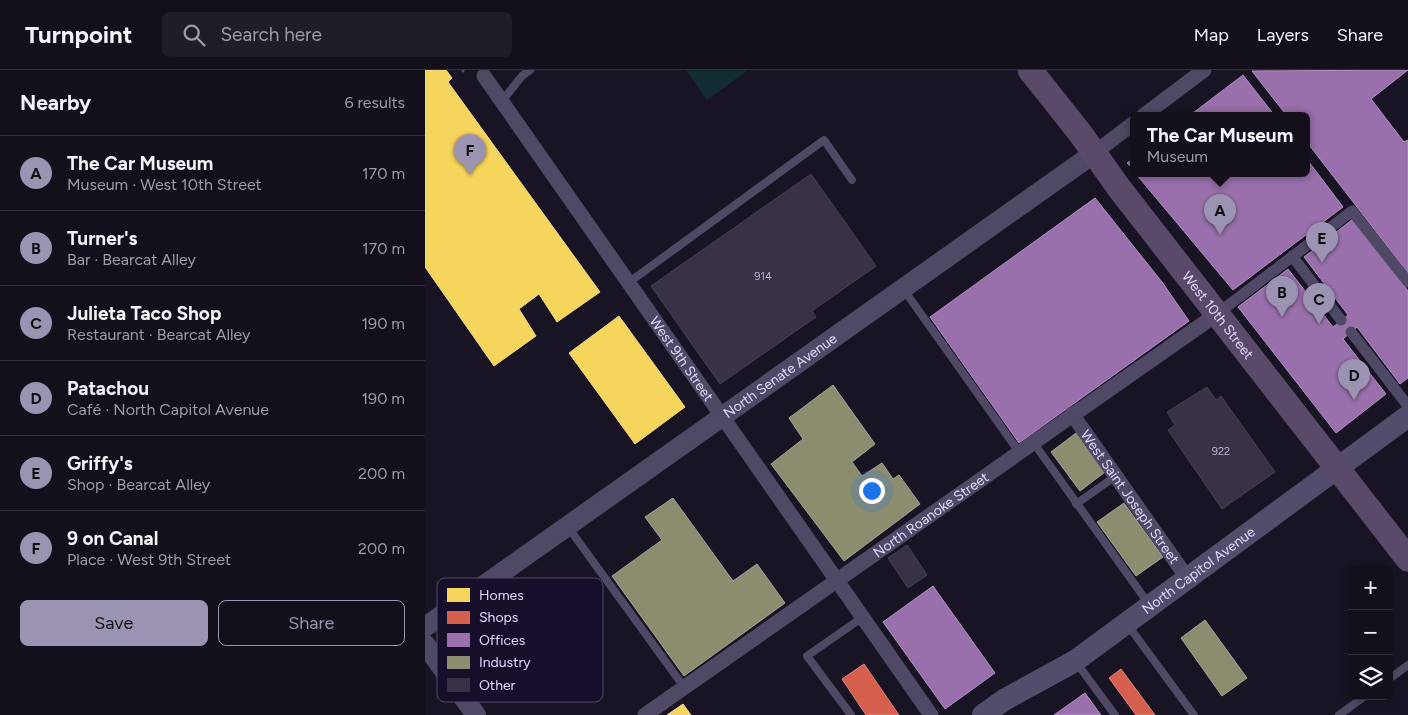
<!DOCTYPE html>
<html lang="en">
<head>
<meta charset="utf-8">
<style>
	:root { --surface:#130f1b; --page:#201d28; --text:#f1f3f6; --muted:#9d9ca3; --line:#322f3a; --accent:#9c93b2 }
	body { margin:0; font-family:Figtree,sans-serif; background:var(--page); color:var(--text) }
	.controls { position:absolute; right:15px; bottom:15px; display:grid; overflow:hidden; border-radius:8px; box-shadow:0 2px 8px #0003 }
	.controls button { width:45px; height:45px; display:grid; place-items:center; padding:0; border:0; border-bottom:1px solid var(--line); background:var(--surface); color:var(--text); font:25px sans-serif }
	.you { position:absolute; left:446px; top:420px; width:18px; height:18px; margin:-12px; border:4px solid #fff; border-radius:50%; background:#1a73e8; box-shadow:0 0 0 8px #1a73e833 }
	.badge { display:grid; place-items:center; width:32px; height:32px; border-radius:50%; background:var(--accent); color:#111; font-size:16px; font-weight:700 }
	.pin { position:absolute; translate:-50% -41px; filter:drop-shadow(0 1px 2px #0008) }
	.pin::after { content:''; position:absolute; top:26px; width:18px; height:15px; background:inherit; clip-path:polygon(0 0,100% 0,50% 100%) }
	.popup { position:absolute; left:705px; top:42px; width:180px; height:65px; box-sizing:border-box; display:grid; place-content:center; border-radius:8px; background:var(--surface); filter:drop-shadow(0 1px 4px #0005); font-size:16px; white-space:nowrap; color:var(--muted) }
	.popup b { font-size:19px; color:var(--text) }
	.popup::after { content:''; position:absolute; left:50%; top:100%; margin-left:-10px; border:10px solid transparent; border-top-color:var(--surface) }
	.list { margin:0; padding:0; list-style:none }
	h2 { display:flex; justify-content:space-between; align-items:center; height:65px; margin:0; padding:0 20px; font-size:21px }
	h2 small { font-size:16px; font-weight:400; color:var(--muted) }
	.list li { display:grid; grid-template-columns:32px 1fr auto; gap:15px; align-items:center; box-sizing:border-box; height:75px; padding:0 20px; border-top:1px solid var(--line) }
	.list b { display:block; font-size:19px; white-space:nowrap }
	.list p { margin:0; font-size:16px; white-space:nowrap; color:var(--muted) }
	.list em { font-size:16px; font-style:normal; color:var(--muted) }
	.actions { display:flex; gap:10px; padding:15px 20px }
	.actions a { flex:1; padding:11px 0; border:1px solid var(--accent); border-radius:8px; text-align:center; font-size:18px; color:var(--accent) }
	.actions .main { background:var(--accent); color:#111 }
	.icon { flex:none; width:28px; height:28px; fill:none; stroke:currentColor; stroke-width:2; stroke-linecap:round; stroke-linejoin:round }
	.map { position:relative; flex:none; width:983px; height:645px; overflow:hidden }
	header { display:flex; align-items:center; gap:30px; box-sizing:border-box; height:70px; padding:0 25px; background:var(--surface); border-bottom:1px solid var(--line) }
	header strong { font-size:24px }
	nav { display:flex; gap:28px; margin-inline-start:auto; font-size:18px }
	.search { width:350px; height:45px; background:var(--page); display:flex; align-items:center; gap:12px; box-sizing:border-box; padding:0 18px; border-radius:8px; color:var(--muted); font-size:19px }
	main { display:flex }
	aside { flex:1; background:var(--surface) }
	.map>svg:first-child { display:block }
	.green { fill:#122c32 }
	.homes { fill:#f6d55c; stroke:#f0d68d }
	.shops { fill:#d6604d; stroke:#da8482 }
	.offices { fill:#9970ab; stroke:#af8fc4 }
	.industry { fill:#8c8c6e; stroke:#a6a29a }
	.building { fill:#393246; stroke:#473f58 }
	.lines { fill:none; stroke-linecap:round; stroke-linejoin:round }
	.path { stroke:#495466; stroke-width:3; stroke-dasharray:2.5 4; stroke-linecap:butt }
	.service { stroke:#4f4965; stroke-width:8 }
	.pedestrian { stroke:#4f4965; stroke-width:11 }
	.minor { stroke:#4f4965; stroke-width:15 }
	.tertiary { stroke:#4f4965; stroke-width:20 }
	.secondary { stroke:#534c6a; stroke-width:22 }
	.primary { stroke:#594a69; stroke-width:25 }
	.labels { text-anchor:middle; stroke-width:5; stroke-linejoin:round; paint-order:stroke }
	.number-label { font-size:11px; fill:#b8aed1 }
	.street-label { font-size:14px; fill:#e2d7ff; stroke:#170e2a }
	.key { fill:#170e2a; stroke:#544a6a; stroke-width:1 }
	.key-label { font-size:14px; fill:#e2d7ff }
</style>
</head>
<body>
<header>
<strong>Turnpoint</strong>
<div class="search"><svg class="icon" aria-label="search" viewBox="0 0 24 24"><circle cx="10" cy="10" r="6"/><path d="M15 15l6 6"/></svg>Search here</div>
<nav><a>Map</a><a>Layers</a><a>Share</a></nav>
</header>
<main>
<aside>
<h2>Nearby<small>6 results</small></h2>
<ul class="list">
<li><span class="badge">A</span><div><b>The Car Museum</b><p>Museum · West 10th Street</p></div><em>170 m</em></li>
<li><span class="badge">B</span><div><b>Turner's</b><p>Bar · Bearcat Alley</p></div><em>170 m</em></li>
<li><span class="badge">C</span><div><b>Julieta Taco Shop</b><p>Restaurant · Bearcat Alley</p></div><em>190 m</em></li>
<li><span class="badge">D</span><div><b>Patachou</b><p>Café · North Capitol Avenue</p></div><em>190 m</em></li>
<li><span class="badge">E</span><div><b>Griffy's</b><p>Shop · Bearcat Alley</p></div><em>200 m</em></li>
<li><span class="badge">F</span><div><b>9 on Canal</b><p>Place · West 9th Street</p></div><em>200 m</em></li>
</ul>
<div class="actions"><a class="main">Save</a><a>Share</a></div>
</aside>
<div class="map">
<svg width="983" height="645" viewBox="0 0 983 645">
	<rect width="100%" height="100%" fill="#191424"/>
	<polygon class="green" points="261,0 323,0 282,30"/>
	<g class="homes">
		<polygon points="0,0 21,0 27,8 23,12 175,222 132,252 114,224 94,239 111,266 69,296 0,197"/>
		<polygon points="194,246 260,337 210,374 144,283"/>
		<polygon points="258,634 266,645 242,645"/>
	</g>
	<g class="shops">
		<polygon points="439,594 474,645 441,645 417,609"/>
		<polygon points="696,599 730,645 711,645 684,608"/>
	</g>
	<g class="offices">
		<polygon points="983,0 946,29 979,72 983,70 983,203 881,71 881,46 862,46 827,1"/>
		<polygon points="818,5 850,46 764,46"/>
		<polygon points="709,88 709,100 702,93"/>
		<polygon points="881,88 918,137 808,220 711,104 881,104"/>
		<polygon points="670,128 737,212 764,251 594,373 505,247"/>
		<polygon points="928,149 983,221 983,308 975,314 932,257 918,269 961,324 911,363 813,237 863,199 908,257 923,245 879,187"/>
		<polygon points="508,516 570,603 520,639 458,552"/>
		<polygon points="660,623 676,645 629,645"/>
	</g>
	<g class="industry">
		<polygon points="408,315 450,374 427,392 437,406 457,393 468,409 474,405 495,434 419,491 346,394 378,369 364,348"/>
		<polygon points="651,363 680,402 655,421 626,382"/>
		<polygon points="248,428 308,511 332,494 360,533 259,606 187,506 237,470 220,447"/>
		<polygon points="699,433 738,487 711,506 672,452"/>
		<polygon points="780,550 822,608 797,626 756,568"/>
	</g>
	<g class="building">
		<polygon points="386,104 451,196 387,241 391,247 295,314 226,216"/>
		<polygon points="782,317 791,330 796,326 850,402 797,439 743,360 750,355 742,342"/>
		<polygon points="482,475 502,505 483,518 463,488"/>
	</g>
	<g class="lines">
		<polyline class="path" points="37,0 40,2"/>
		<g class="service">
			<polyline points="77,31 97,6 105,0"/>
			<polyline points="203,213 399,70 427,110"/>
			<polyline points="479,220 594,382"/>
			<polyline points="608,372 723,533"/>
			<polyline points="651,434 691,406"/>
			<polyline points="143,457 259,617"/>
			<polyline points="702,554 769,645"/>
			<polyline points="651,592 690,645"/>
			<polyline points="964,609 983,595"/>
			<polyline points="426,645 382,586 438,547"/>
			<polyline points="914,645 940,626"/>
		</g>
		<g class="pedestrian">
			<polyline points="867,186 916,250"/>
			<polyline points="792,244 927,141 983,212"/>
			<polyline points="926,262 983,336"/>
		</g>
		<g class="minor">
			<path id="s1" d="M59,6L506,645"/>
			<polyline points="718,46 779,0"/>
			<polyline points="668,84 709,53"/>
			<path id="s2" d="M647,344L763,509"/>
			<path id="s3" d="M220,645L792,244"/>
		</g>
		<g class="tertiary">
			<path id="s4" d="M0,557L668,84"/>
			<polyline points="0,574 51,645"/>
		</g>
		<path class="secondary" id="s5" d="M558,645L579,630L650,591L983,346"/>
		<path class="primary" id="s6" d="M605,0L655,63L694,118L983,489"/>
	</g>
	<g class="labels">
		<g class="number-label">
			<text x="338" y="210">914</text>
			<text x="796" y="385">922</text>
		</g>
		<g class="street-label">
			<text dy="5" stroke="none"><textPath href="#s6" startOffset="309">West 10th Street</textPath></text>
			<text dy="5" stroke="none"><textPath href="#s1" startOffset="345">West 9th Street</textPath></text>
			<text dy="5" stroke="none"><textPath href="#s4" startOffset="435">North Senate Avenue</textPath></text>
			<text dy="5" stroke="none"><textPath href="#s2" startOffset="101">West Saint Joseph Street</textPath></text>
			<text dy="5" stroke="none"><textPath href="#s3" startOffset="349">North Roanoke Street</textPath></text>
			<text dy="5" stroke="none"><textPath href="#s5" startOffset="260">North Capitol Avenue</textPath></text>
		</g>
	</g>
	<rect x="12" y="508" width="166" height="124" rx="8" class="key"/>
	<rect x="22" y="518" width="23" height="14" fill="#f6d55c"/>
	<rect x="22" y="541" width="23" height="13" fill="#d6604d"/>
	<rect x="22" y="563" width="23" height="14" fill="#9970ab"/>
	<rect x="22" y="586" width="23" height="13" fill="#8c8c6e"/>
	<rect x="22" y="608" width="23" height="14" fill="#393246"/>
	<g class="key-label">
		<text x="54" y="530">Homes</text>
		<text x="54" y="552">Shops</text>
		<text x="54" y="575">Offices</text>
		<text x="54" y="597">Industry</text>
		<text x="54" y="620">Other</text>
	</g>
</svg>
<div class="controls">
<button>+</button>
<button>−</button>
<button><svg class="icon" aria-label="layers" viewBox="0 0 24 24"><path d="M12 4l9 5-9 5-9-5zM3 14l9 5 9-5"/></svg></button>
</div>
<div class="you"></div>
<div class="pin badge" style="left:795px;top:165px">A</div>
<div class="popup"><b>The Car Museum</b>Museum</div>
<div class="pin badge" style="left:857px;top:247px">B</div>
<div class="pin badge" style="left:894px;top:254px">C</div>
<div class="pin badge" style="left:929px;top:330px">D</div>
<div class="pin badge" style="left:897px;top:193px">E</div>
<div class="pin badge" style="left:45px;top:105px">F</div>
</div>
</main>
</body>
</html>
